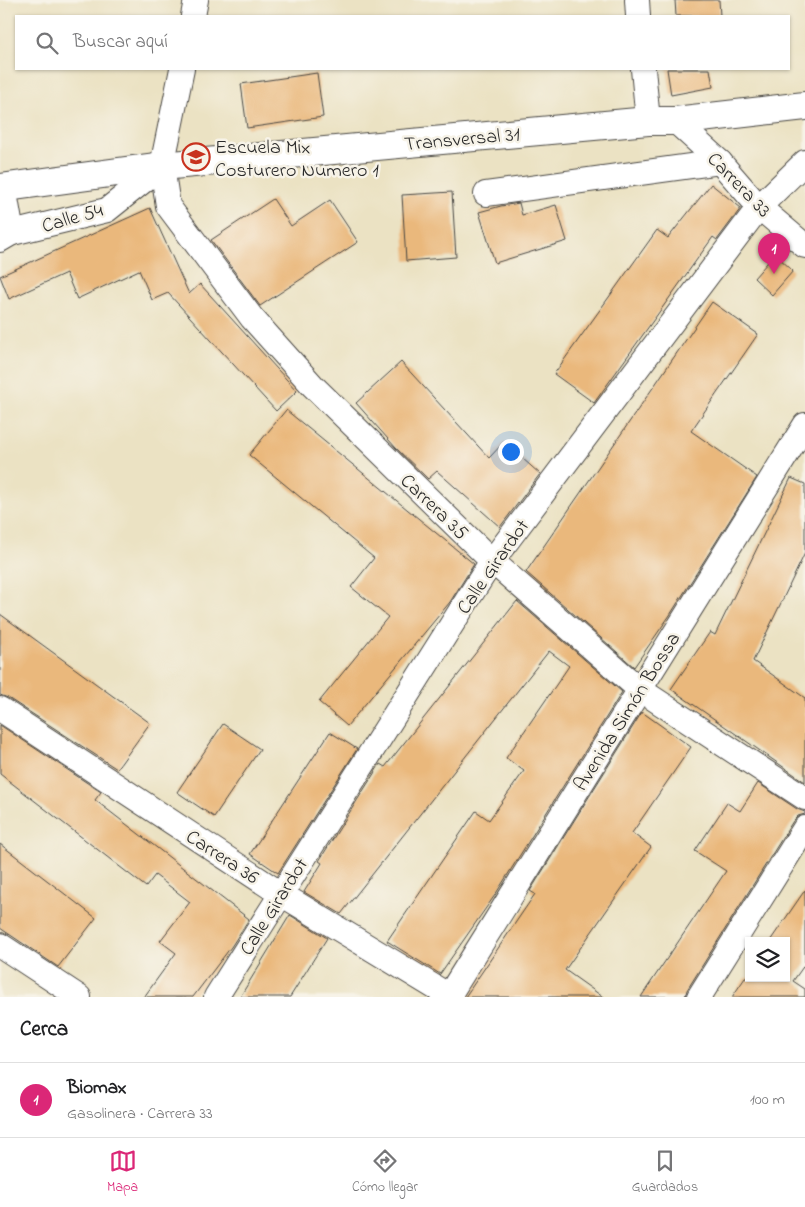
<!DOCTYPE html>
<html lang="es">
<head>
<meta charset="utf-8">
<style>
	:root { --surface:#fff; --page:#f6f6f6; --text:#202124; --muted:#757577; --line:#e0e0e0; --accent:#db2777 }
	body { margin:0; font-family:"Indie Flower",sans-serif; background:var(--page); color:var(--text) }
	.controls { position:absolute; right:15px; bottom:15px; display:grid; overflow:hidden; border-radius:0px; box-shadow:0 1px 4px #0004 }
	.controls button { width:45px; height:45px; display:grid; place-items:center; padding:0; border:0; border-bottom:1px solid var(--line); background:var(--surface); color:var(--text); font:25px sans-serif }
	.you { position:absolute; left:510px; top:451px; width:18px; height:18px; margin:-12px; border:4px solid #fff; border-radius:50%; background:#1a73e8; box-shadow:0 0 0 8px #1a73e833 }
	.badge { display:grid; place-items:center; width:32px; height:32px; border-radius:50%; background:var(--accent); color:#fff; font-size:16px; font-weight:700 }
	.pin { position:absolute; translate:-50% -41px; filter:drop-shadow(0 1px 2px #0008) }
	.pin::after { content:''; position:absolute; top:26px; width:18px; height:15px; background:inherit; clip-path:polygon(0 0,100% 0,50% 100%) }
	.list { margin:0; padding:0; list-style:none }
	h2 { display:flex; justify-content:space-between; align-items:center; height:65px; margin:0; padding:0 20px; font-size:21px }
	h2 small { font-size:16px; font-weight:400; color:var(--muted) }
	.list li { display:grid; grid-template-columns:32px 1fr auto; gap:15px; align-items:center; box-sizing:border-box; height:75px; padding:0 20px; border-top:1px solid var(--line) }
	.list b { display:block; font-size:19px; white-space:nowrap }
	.list p { margin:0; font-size:16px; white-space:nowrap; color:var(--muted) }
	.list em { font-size:16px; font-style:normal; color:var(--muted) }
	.icon { flex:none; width:28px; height:28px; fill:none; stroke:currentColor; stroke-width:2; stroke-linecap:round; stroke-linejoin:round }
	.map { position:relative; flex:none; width:805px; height:997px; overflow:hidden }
	.search { position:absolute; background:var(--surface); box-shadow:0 1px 4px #0004; left:15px; right:15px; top:15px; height:55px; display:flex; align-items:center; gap:12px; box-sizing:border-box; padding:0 18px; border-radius:0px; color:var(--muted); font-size:19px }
	.sheet { height:140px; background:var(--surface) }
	nav { display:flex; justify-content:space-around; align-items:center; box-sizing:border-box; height:70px; border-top:1px solid var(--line); background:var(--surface); font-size:14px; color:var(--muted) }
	nav a { display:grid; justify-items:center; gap:2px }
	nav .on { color:var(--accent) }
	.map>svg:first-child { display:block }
	.building { fill:#eab87b }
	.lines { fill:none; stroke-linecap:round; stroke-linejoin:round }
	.minor-casing { stroke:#484642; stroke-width:26 }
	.tertiary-casing { stroke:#484642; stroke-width:30 }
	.minor { stroke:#fff; stroke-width:24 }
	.tertiary { stroke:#fff; stroke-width:28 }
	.labels { text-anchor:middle; stroke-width:5; stroke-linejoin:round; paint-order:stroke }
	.street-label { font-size:20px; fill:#2b2b2b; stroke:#f7f3e8 }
	.poi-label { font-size:20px; fill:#2b2b2b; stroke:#f7f3e8; text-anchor:start }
</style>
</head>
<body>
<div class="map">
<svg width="805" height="997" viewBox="0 0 805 997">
	<rect width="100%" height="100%" fill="#f7f3e8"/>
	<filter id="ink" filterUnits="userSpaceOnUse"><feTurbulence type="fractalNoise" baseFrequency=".02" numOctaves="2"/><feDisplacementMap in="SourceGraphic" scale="10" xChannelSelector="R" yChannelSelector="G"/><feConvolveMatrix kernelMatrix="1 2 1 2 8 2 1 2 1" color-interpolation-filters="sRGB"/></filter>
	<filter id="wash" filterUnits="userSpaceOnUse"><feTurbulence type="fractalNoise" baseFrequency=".0096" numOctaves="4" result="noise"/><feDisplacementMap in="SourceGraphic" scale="20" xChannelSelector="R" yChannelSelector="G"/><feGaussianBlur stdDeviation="1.12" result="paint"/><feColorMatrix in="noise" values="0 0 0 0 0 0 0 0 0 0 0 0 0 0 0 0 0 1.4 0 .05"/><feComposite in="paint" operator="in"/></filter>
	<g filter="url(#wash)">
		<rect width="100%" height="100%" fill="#ebe2c3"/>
		<g id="blocks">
			<g class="building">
				<polygon points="675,0 719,0 720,16 676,16"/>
				<polygon points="667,69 710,69 713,87 671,95"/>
				<polygon points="317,73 323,117 247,128 241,84"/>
				<polygon points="711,184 741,208 717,240 713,237 594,403 554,374 657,230 668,238"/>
				<polygon points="452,192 456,257 406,261 402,195"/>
				<polygon points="273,199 291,226 330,200 358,242 260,306 211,240"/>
				<polygon points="519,203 522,215 556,205 567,241 495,263 479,212 501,206"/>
				<polygon points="150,208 189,294 200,284 297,391 276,411 168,293 152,300 139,270 77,299 66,273 9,299 0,276"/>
				<polygon points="775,254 793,271 772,295 754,278"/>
				<polygon points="712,302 758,334 691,431 757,477 670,615 634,667 526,572"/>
				<polygon points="401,362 489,458 504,442 540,474 500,527 437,471 428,479 396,448 356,403"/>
				<polygon points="286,410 474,564 450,602 347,726 319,702 388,617 351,587 374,558 249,455"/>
				<polygon points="791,478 805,484 805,553 753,661 805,698 805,782 671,689 710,632 715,635"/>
				<polygon points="517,601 622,692 495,895 440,974 387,941 476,811 489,820 524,771 506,758 569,666 549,651 341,914 304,892 322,863 319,861 380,764 385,767"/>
				<polygon points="0,614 150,723 117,769 8,698 0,695"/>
				<polygon points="642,712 691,747 632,833 651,847 565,970 603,997 465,997 535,894 530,891"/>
				<polygon points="223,724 260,749 214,817 177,792"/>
				<polygon points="0,725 101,792 95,800 249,919 231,947 193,997 144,997 176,953 160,941 190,902 155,875 146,887 0,774"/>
				<polygon points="330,732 357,749 278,873 250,854"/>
				<polygon points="758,783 797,809 805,812 805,814 798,816 793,821 687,990 685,997 641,997 726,871 695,851 727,803 740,811"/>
				<polygon points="0,844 96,918 58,967 0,928"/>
				<polygon points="805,890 805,964 793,981 805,989 805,997 732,997 745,978 786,978 786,941 770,941"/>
				<polygon points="290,915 327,938 290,997 240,997"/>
			</g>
		</g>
	</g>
	<g filter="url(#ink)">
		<use href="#blocks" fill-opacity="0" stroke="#484642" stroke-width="1"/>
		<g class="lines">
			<g class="minor-casing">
				<g id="minor">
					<polyline points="637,0 638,16"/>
					<polyline points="193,16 196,0"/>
					<polyline points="182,69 162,166 168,206 252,318 313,386 492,561 639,689 805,798"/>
					<polyline points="643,69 648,121"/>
					<polyline points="675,121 720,162 759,207 805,246"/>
					<polyline points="4,187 12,233"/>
					<polyline points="486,194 720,162"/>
					<polyline points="0,240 12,233 107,210 162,166"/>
					<polyline points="0,709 281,894 451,997"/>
					<polyline points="0,945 79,997"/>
					<polyline points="216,997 492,561 759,207 805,162"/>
					<polyline points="448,997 805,425"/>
					<polyline points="699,997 805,828"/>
				</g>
			</g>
			<g class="tertiary-casing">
				<polyline id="tertiary" points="0,188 162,166 648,121 675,121 805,106"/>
			</g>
			<use href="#minor" class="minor"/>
			<use href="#tertiary" class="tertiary"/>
		</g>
	</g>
	<defs>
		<g id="school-ring" transform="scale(1.4375)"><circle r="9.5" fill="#f7f3e8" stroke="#c8321e" stroke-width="1.5"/><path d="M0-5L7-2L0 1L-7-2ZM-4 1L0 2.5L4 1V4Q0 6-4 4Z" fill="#c8321e"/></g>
	</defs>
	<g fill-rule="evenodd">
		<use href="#school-ring" x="196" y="157"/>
	</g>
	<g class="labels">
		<g class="street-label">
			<text transform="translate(462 138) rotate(-5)" y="7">Transversal 31</text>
			<text transform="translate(740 184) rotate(46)" y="7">Carrera 33</text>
			<text transform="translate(72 217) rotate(-16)" y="7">Calle 54</text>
			<text transform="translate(435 506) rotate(44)" y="7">Carrera 35</text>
			<text transform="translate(492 566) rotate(-55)" y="7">Calle Girardot</text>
			<text transform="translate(626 711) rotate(-58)" y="7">Avenida Simón Bossa</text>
			<text transform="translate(223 856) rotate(33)" y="7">Carrera 36</text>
			<text transform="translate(273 906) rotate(-58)" y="7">Calle Girardot</text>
		</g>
		<g class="poi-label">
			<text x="215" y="153">Escuela Mix<tspan x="215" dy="23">Costurero Numero 1</tspan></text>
		</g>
	</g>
</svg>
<div class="controls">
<button><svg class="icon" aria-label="layers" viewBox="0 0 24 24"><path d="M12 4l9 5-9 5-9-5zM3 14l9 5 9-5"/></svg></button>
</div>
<div class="you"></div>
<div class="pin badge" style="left:774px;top:274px">1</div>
<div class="search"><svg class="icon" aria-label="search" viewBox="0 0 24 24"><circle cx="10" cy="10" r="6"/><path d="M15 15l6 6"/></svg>Buscar aquí</div>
</div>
<section class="sheet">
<h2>Cerca<small></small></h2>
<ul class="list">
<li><span class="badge">1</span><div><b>Biomax</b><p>Gasolinera · Carrera 33</p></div><em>100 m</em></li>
</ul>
</section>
<nav>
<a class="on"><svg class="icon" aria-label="map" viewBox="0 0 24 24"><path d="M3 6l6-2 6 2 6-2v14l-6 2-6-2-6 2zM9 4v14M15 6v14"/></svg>Mapa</a>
<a><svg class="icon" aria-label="directions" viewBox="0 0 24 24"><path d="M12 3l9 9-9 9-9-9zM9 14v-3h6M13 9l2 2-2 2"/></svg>Cómo llegar</a>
<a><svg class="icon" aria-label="saved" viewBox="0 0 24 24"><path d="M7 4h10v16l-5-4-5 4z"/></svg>Guardados</a>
</nav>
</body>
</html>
